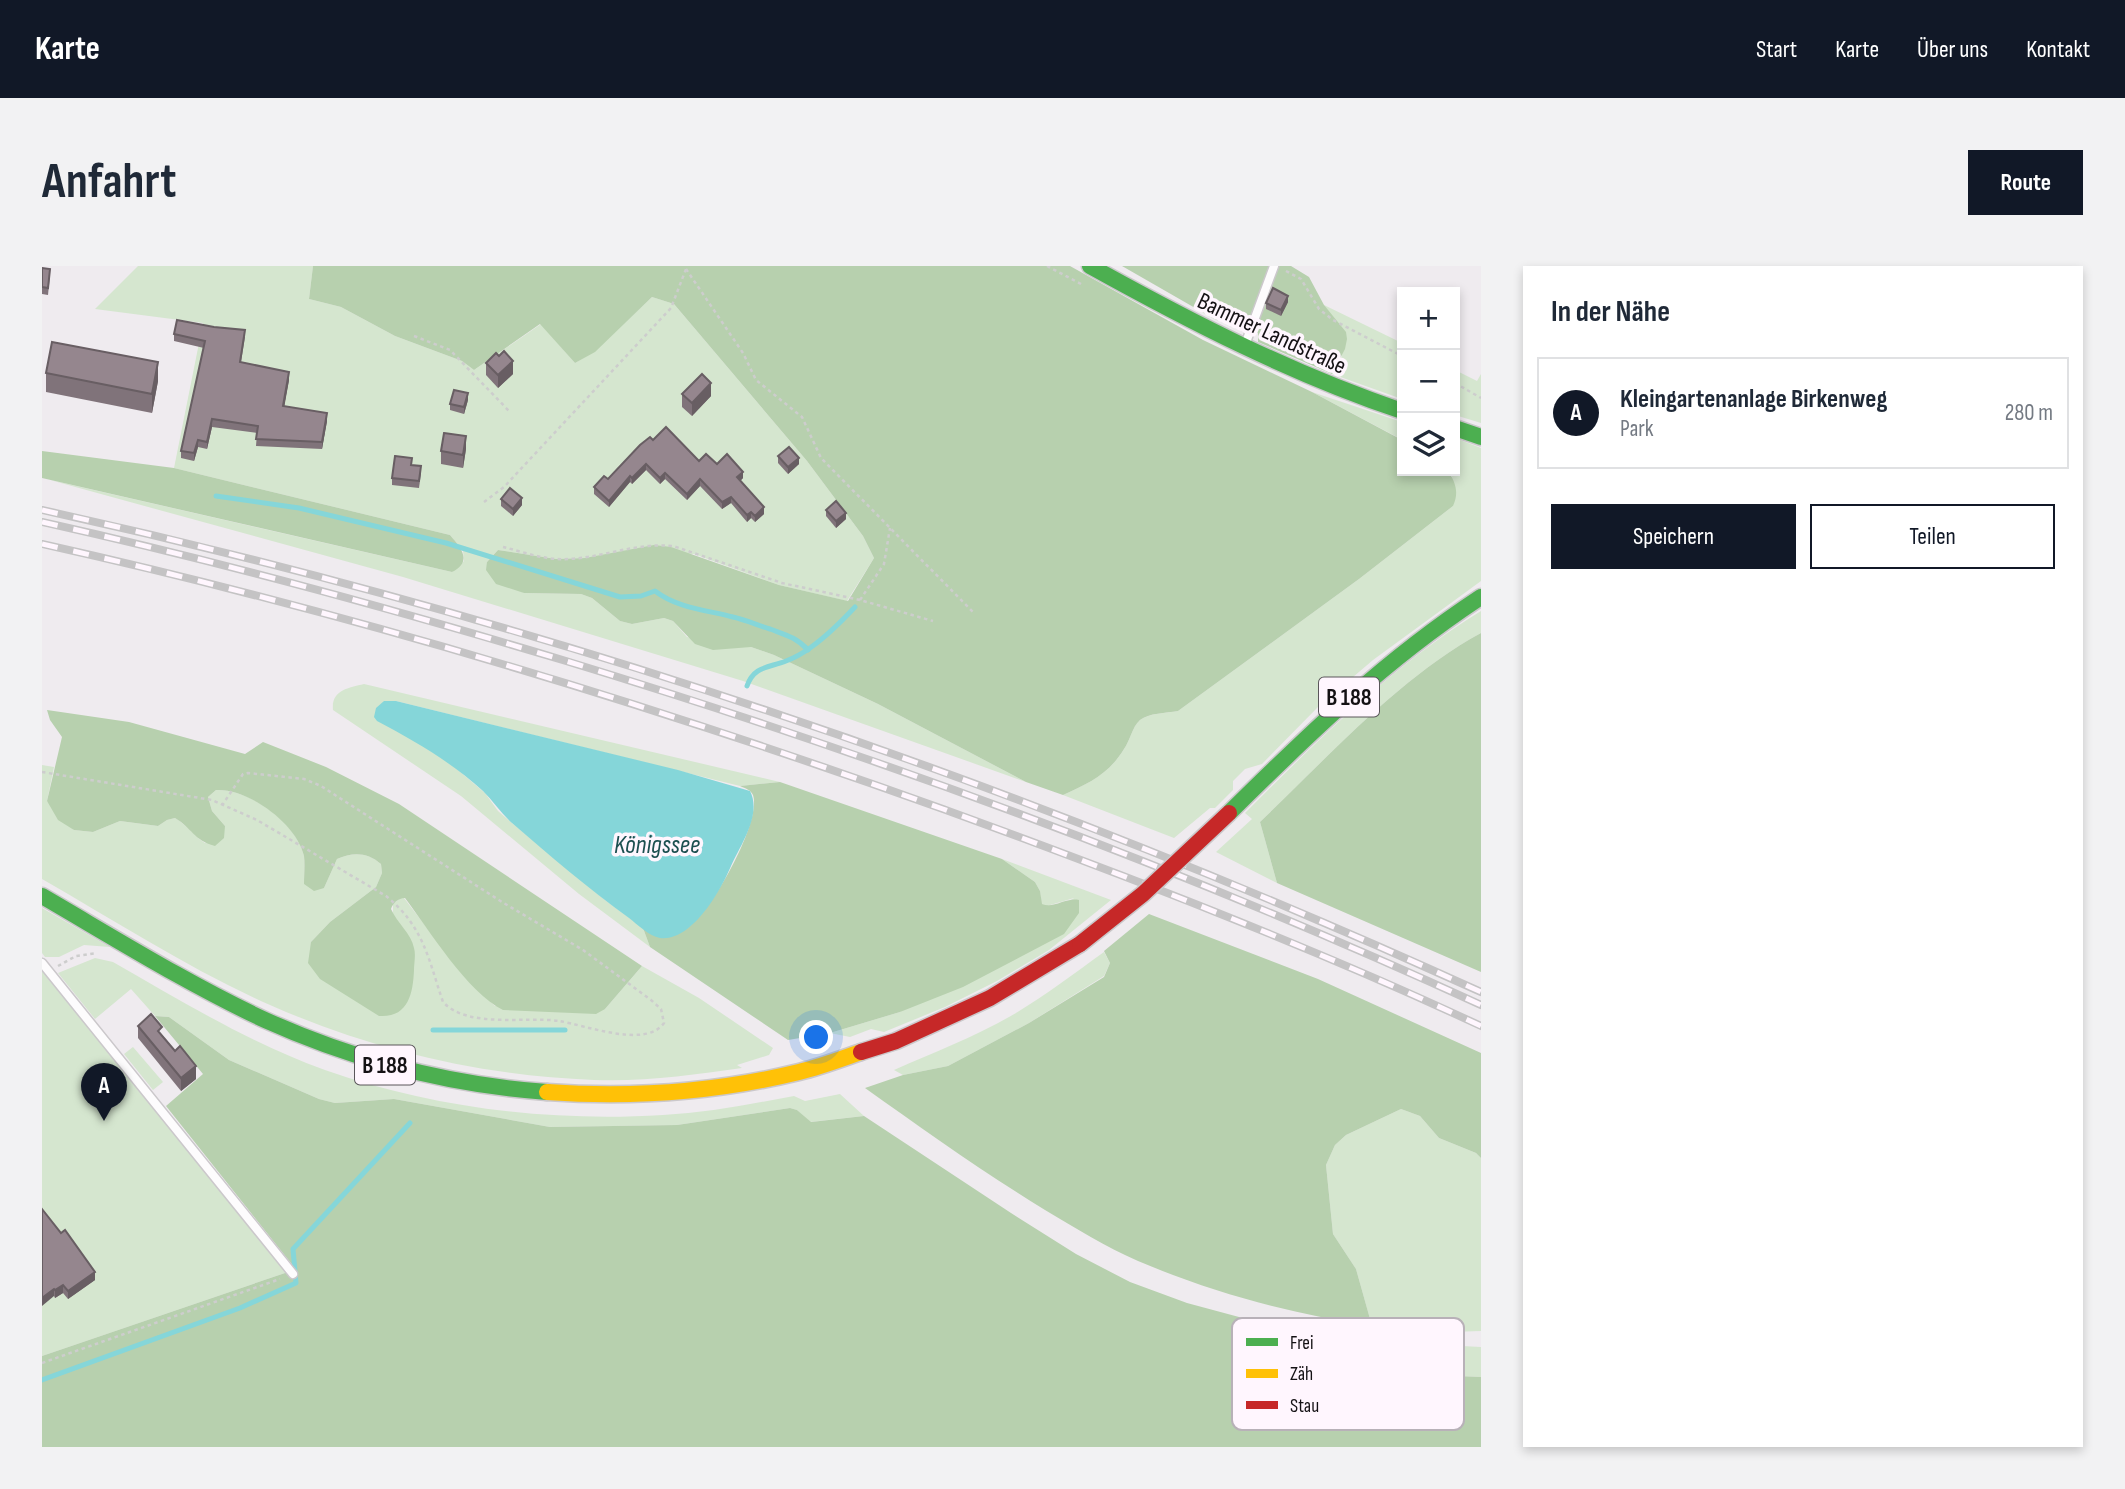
<!DOCTYPE html>
<html lang="de">
<head>
<meta charset="utf-8">
<style>
	:root { --surface:#fff; --page:#f2f2f3; --text:#1f2937; --muted:#747a83; --line:#e0e1e3; --accent:#111827 }
	body { margin:0; font-family:"Sofia Sans Condensed",sans-serif; background:var(--page); color:var(--text) }
	.controls { position:absolute; right:21px; top:21px; display:grid; overflow:hidden; border-radius:0px; box-shadow:0 4px 10px #0003 }
	.controls button { width:63px; height:63px; display:grid; place-items:center; padding:0; border:0; border-bottom:2px solid var(--line); background:var(--surface); color:var(--text); font:35px sans-serif }
	.you { position:absolute; left:775px; top:772px; width:24px; height:24px; margin:-18px; border:5px solid #fff; border-radius:50%; background:#1a73e8; box-shadow:0 0 0 10px #1a73e833 }
	.badge { display:grid; place-items:center; width:46px; height:46px; border-radius:50%; background:var(--accent); color:#fff; font-size:23px; font-weight:700 }
	.pin { position:absolute; translate:-50% -58px; filter:drop-shadow(0 2px 4px #0008) }
	.pin::after { content:''; position:absolute; top:37px; width:24px; height:21px; background:inherit; clip-path:polygon(0 0,100% 0,50% 100%) }
	.list { margin:0; padding:0; list-style:none }
	h2 { display:flex; justify-content:space-between; align-items:center; height:91px; margin:0; padding:0 28px; font-size:30px }
	h2 small { font-size:23px; font-weight:400; color:var(--muted) }
	.list li { display:grid; grid-template-columns:46px 1fr auto; gap:21px; align-items:center; box-sizing:border-box; height:112px; margin:0 14px 14px; padding:0 14px; border:2px solid var(--line); border-radius:0px }
	.list b { display:block; font-size:26px; white-space:nowrap }
	.list p { margin:0; font-size:23px; white-space:nowrap; color:var(--muted) }
	.list em { font-size:23px; font-style:normal; color:var(--muted) }
	.actions { display:flex; gap:14px; padding:21px 28px }
	.actions a { flex:1; padding:16px 0; border:2px solid var(--accent); border-radius:0px; text-align:center; font-size:24px; color:var(--accent) }
	.actions .main { background:var(--accent); color:#fff }
	.icon { flex:none; width:38px; height:38px; fill:none; stroke:currentColor; stroke-width:2; stroke-linecap:round; stroke-linejoin:round }
	.map { position:relative; flex:none; width:1439px; height:1181px; overflow:hidden; border-radius:0px }
	header { display:flex; align-items:center; gap:42px; box-sizing:border-box; height:98px; padding:0 35px; background:var(--accent); color:#fff }
	header strong { font-size:33px }
	nav { display:flex; gap:38px; margin-inline-start:auto; font-size:24px }
	.intro { display:flex; align-items:center; justify-content:space-between; box-sizing:border-box; height:168px; padding:0 42px }
	h1 { margin:0; font-size:49px }
	.button { padding:18px 32px; border-radius:0px; background:var(--accent); color:#fff; font-size:24px; font-weight:700 }
	main { display:flex; gap:42px; padding:0 42px }
	aside { flex:1; background:var(--surface); border-radius:0px; box-shadow:0 4px 10px #0003 }
	.map>svg:first-child { display:block }
	.green { fill:#d5e6cf }
	.forest { fill:#b7d0ae }
	.water { fill:#85d6d9 }
	.lines { fill:none; stroke-linecap:round; stroke-linejoin:round }
	.stream { stroke:#85d6d9; stroke-width:5 }
	.lane-casing { stroke:#cbc8cb; stroke-width:11 }
	.fast-casing { stroke:#cbc8cb; stroke-width:19 }
	.slow-casing { stroke:#cbc8cb; stroke-width:19 }
	.jam-casing { stroke:#cbc8cb; stroke-width:19 }
	.path { stroke:#cdcdcd; stroke-width:2.5; stroke-dasharray:3.5 3.5; stroke-linecap:butt }
	.lane { stroke:#fdfcfd; stroke-width:8 }
	.fast { stroke:#4caf50; stroke-width:16 }
	.slow { stroke:#ffc107; stroke-width:16 }
	.jam { stroke:#c62828; stroke-width:16 }
	.rail-casing { stroke:#c4c3c4; stroke-width:8 }
	.rail { stroke:#fff6fe; stroke-width:5; stroke-dasharray:16; stroke-linecap:butt }
	.jam-bridge-casing { stroke:#cac8ca; stroke-width:19; stroke-linecap:butt }
	.jam-bridge { stroke:#c62828; stroke-width:16 }
	.wall { fill:#80737a }
	.shaded-wall { fill:#685e63 }
	.building { fill:#95868e; stroke:#685e63; stroke-width:2 }
	.labels { text-anchor:middle; stroke-width:7; stroke-linejoin:round; paint-order:stroke }
	.shield { fill:#fff6fe; stroke:#5a565a; stroke-width:2 }
	.shield-label { font-size:23px; font-weight:bold; fill:#141114 }
	.street-label { font-size:24px; fill:#141114; stroke:#fff6fe }
	.water-label { font-size:26px; font-style:italic; fill:#1c4f50; stroke:#fff6fe }
	.key { fill:#fff6fe; stroke:#b8b1b8; stroke-width:2 }
	.key-label { font-size:19px; fill:#141114 }
</style>
</head>
<body>
<header>
<strong>Karte</strong>
<nav><a>Start</a><a>Karte</a><a>Über uns</a><a>Kontakt</a></nav>
</header>
<div class="intro"><h1>Anfahrt</h1><a class="button">Route</a></div>
<main>
<div class="map">
<svg width="1439" height="1181" viewBox="0 0 1439 1181">
	<rect width="100%" height="100%" fill="#efebef"/>
	<g class="green">
		<polygon points="96,0 271,0 267,33 299,41 353,70 420,95 432,104 499,58 533,97 553,85 610,31 632,38 765,195 821,270 832,292 805,335 737,319 652,288 514,293 456,284 445,296 445,304 482,327 539,328 550,332 578,355 590,358 622,352 631,355 645,371 695,381 709,381 732,389 836,438 984,516 701,415 361,311 8,214 410,306 422,295 421,285 408,269 132,202 161,57 53,43"/>
		<polygon points="1282,39 1360,77 1360,133 1290,108 1300,90"/>
		<polygon points="1413,104 1435,115 1439,108 1439,157 1413,149"/>
		<polygon points="1270,126 1360,156 1360,174 1355,171"/>
		<path d="M1413,172L1439,182V315L1331,394L1276,441L1220,498L1203,503L1191,515V524L1173,542H1168L1132,572L1021,529C1047,517 1066,509 1082,483C1088,475 1090,461 1098,454C1107,447 1125,447 1136,445L1317,313L1411,240L1410,210L1406,205H1413Z"/>
		<path d="M1439,345V367C1358,411 1285,492 1218,556L1235,617L1174,586L1210,553L1203,547C1276,474 1351,399 1439,345Z"/>
		<path d="M322,418L738,516L698,520L354,435L370,473L409,498L443,527L456,545L470,557L563,634L601,662L608,681L537,628L419,530L291,444C289,424 306,422 322,418Z"/>
		<path d="M0,499L12,501L5,535L32,564L51,566L78,555L116,560L125,554L133,552C145,559 152,570 163,577L183,560L170,545L166,531L174,524C206,522 255,557 262,590C263,599 262,609 262,618L282,622L295,593C311,586 325,586 339,598L340,607L334,621L288,656L269,676L351,648V638L358,632H362L422,710L453,740L563,743L600,700L657,732L731,782L727,789L695,799L700,802C651,809 601,816 552,814C440,810 330,784 228,739C149,704 75,656 0,613Z"/>
		<polygon points="960,593 1069,634 1007,684 955,715 903,741 842,766 829,763 808,771 788,767 858,746 1032,632 1005,640 999,638 998,625 993,616"/>
		<polygon points="0,642 68,681 42,679 17,691 3,691 0,687"/>
		<path d="M1062,686L1068,697L1062,710L987,757L906,800L861,809L852,804C893,786 935,770 974,747C1005,728 1033,707 1062,686Z"/>
		<path d="M53,692L71,696C139,735 208,777 283,804C390,842 508,856 621,849C665,847 709,838 752,830L763,835L798,828L822,850L768,856L755,844L748,842L635,859L508,861L352,833L293,837L277,833L187,794L127,751L113,750L89,723L53,753L16,707Z"/>
		<polygon points="0,705 246,1006 0,1090"/>
		<polygon points="91,781 121,816 111,824 82,788"/>
		<polygon points="1359,843 1378,850 1397,872 1434,887 1439,892 1439,1065 1409,1066 1330,1060 1314,1003 1291,968 1284,899 1293,879 1304,869"/>
		<polygon points="1197,1051 1271,1068 1323,1075 1439,1081 1439,1111 1390,1109 1266,1078"/>
	</g>
	<g class="forest">
		<path d="M271,0H1028L1161,74L1270,126L1360,174V205H1406C1414,217 1417,227 1411,240L1317,313L1136,445C1124,447 1107,447 1098,454C1090,461 1088,475 1082,483C1066,509 1047,517 1021,529L984,516L836,438L732,389L709,381L671,384L653,378L631,355L622,352L590,358L578,355L550,332L539,328L482,327L454,318L444,304L445,296L456,284L514,293L543,292L612,279L629,281L737,319L806,335L832,292L821,270L765,195L632,38L610,31L553,86L533,97L498,58L432,104L420,95L353,70L299,41L267,33Z"/>
		<polygon points="1080,0 1249,0 1267,11 1282,39 1304,66 1305,73 1303,83 1290,108 1216,76 1216,67 1194,57 1174,54"/>
		<path d="M0,185L132,202L408,269C419,282 431,295 410,306L0,212Z"/>
		<path d="M1439,367V706L1235,617L1218,556C1285,492 1358,411 1439,367Z"/>
		<path d="M5,444L87,456L203,488L221,476L284,501L357,538L600,700L563,743L554,748L461,744C426,727 387,664 363,632C356,632 351,637 349,643C355,657 369,667 372,682C374,689 372,697 372,704C371,728 366,752 337,750L278,713L266,697L269,676L288,656L334,621L340,607L339,598C325,586 311,586 295,593L282,622L272,625L262,618C262,609 263,599 262,590C255,558 206,522 174,524L166,531L170,545L183,560L182,572L173,580C151,574 150,562 133,552L125,554L116,560L78,555L51,566L32,564L16,554L5,535L20,471L8,454Z"/>
		<path d="M738,516L960,593L993,616L998,625L1000,638C1012,643 1024,631 1037,634V647L1022,668L921,721L858,746L788,767L746,774L608,681L601,662L608,667C618,666 636,667 645,662C669,647 720,555 711,529C708,523 704,523 698,520Z"/>
		<path d="M1107,648L1276,713L1439,787V892L1434,887L1397,872L1378,850L1359,843L1304,869L1293,879L1284,899L1291,968L1314,1003L1330,1060C1250,1048 1171,1027 1096,995C1064,981 1033,962 1003,944C941,906 882,864 823,822L861,809L906,800L987,757L1062,711L1068,697L1062,685Z"/>
		<polygon points="113,750 127,751 187,794 277,833 293,837 352,833 508,861 635,859 748,842 755,844 769,856 822,850 969,947 1034,988 1088,1016 1145,1037 1197,1051 1266,1078 1390,1109 1439,1111 1439,1181 0,1181 0,1090 246,1006 252,1001 124,840 161,808"/>
	</g>
	<path class="water" d="M342,435H354L636,504L708,525C720,548 699,578 689,600C679,624 650,676 618,672C607,670 595,658 587,652C546,622 508,590 470,557C459,547 451,535 441,525C409,496 373,475 335,455L332,451L334,442Z"/>
	<g class="lines">
		<g class="stream">
			<path d="M174,230L257,242L404,277L578,331L599,330L613,325C635,342 664,344 691,351C704,354 715,359 728,363C744,369 754,371 766,384"/>
			<path d="M705,420C712,400 726,402 744,395C752,392 761,387 768,382C785,370 799,356 813,341"/>
			<polyline points="391,764 523,764"/>
			<polyline points="0,1114 198,1042 254,1017 251,983 368,857"/>
		</g>
		<g class="lane-casing">
			<g id="lane">
				<polyline points="1203,79 1232,0"/>
				<polyline points="0,697 251,1008"/>
			</g>
		</g>
		<g class="fast-casing">
			<g id="fast">
				<path d="M1048,0C1149,56 1250,108 1360,145"/>
				<polyline points="1413,162 1439,171"/>
				<path d="M1187,547C1268,467 1343,394 1439,331"/>
				<path d="M0,630C74,673 146,718 223,754C312,794 408,819 505,826"/>
			</g>
		</g>
		<g class="slow-casing">
			<path id="slow" d="M505,826C589,832 675,826 757,806C778,801 799,793 819,786"/>
		</g>
		<g class="jam-casing">
			<polyline id="jam" points="819,786 854,775 948,732 1038,678"/>
		</g>
		<g class="path">
			<polyline points="1005,0 1039,18"/>
			<polyline points="644,3 701,87 714,114 760,151 779,192 931,346"/>
			<polyline points="1244,5 1259,13 1277,43 1291,54 1360,90"/>
			<polyline points="372,70 408,84 468,146"/>
			<polyline points="1413,117 1439,132"/>
			<polyline points="442,236 462,221 629,42 644,3"/>
			<path d="M461,281C478,285 497,292 515,293C554,295 589,276 631,280L740,317L818,334L891,355"/>
			<polyline points="818,334 842,298 848,262"/>
			<path d="M0,506L170,534L215,554L344,630C382,661 386,692 401,736C426,763 484,750 517,755C543,759 604,783 622,757L619,743L609,734L541,684L460,636L279,520L262,513L206,507L201,508L181,538"/>
			<polyline points="16,700 34,690 55,687"/>
			<polyline points="0,1097 238,1013"/>
		</g>
		<use href="#lane" class="lane"/>
		<use href="#fast" class="fast"/>
		<use href="#slow" class="slow"/>
		<use href="#jam" class="jam"/>
		<g class="rail-casing">
			<g id="rail">
				<path d="M0,244C494,352 979,517 1439,726"/>
				<path d="M0,256C176,295 351,343 524,395C836,490 1143,603 1439,739"/>
				<path d="M0,278C306,346 606,437 901,543C1082,609 1264,678 1439,760"/>
			</g>
		</g>
		<use href="#rail" class="rail"/>
		<g class="jam-bridge-casing">
			<polyline id="jam-bridge" points="1038,678 1101,628 1187,547"/>
		</g>
		<use href="#jam-bridge" class="jam-bridge"/>
	</g>
	<g class="wall">
		<polygon points="0,2 8,9 6,29 0,28"/>
		<polygon points="1246,36 1239,50 1224,43 1224,37"/>
		<polygon points="132,68 203,71 199,96 247,114 242,140 285,155 280,183 214,180 215,167 170,161 165,183 156,181 152,195 139,192 139,185 162,82 132,75"/>
		<polygon points="444,97 471,108 456,122 444,109"/>
		<polygon points="4,107 116,115 110,147 4,126"/>
		<polygon points="640,128 669,130 650,150 640,141"/>
		<polygon points="426,134 422,148 408,144 408,138"/>
		<polygon points="611,174 657,195 675,198 701,212 698,215 722,248 713,256 709,252 705,256 689,237 680,243 658,220 645,234 623,213 618,218 604,204 590,218 588,216 567,241 552,228 552,221 566,213"/>
		<polygon points="424,183 421,202 399,198 399,185"/>
		<polygon points="736,190 757,198 746,208 736,197"/>
		<polygon points="370,199 379,207 377,222 350,219 350,212"/>
		<polygon points="459,233 480,239 471,250 459,240"/>
		<polygon points="784,244 804,253 794,262 784,250"/>
		<polygon points="96,760 120,769 154,813 139,825 96,772"/>
		<polygon points="0,943 53,1014 26,1033 21,1027 13,1032 12,1030"/>
	</g>
	<g class="shaded-wall">
		<polygon points="1246,30 1246,36 1239,50 1239,44"/>
		<polygon points="471,95 471,108 456,122 456,109"/>
		<polygon points="116,96 116,115 110,147 110,128"/>
		<polygon points="247,106 247,114 241,148 241,140"/>
		<polygon points="669,117 669,130 650,150 650,137"/>
		<polygon points="426,127 426,134 422,148 422,141"/>
		<polygon points="285,147 285,155 280,183 280,176"/>
		<polygon points="170,153 170,161 165,183 165,176"/>
		<polygon points="424,170 424,183 421,202 421,189"/>
		<polygon points="156,174 156,181 152,195 152,187"/>
		<polygon points="757,192 757,198 746,208 746,201"/>
		<polygon points="604,198 604,204 590,218 590,212"/>
		<polygon points="701,206 701,212 695,218 695,211"/>
		<polygon points="623,207 623,213 618,218 618,212"/>
		<polygon points="588,210 588,216 567,241 567,235"/>
		<polygon points="658,213 658,220 645,234 645,228"/>
		<polygon points="689,231 689,237 680,243 680,236"/>
		<polygon points="480,232 480,239 471,250 471,243"/>
		<polygon points="722,241 722,248 713,256 713,250"/>
		<polygon points="709,246 709,252 705,256 705,249"/>
		<polygon points="804,247 804,253 794,262 794,255"/>
		<polygon points="154,800 154,813 139,825 139,812"/>
		<polygon points="53,1006 53,1014 26,1033 26,1025"/>
		<polygon points="21,1019 21,1027 13,1032 13,1024"/>
		<polygon points="12,1023 12,1030 0,1040 0,1032"/>
	</g>
	<g class="building">
		<polygon points="0,2 8,3 6,22 0,21"/>
		<polygon points="1231,22 1246,30 1239,44 1224,37"/>
		<polygon points="135,54 172,61 203,64 198,96 247,106 241,140 285,147 280,176 214,173 216,160 170,153 165,176 156,174 152,187 139,185 163,75 132,68"/>
		<polygon points="10,76 116,96 110,128 4,107"/>
		<polygon points="462,85 471,95 456,109 444,97 454,87 457,90"/>
		<polygon points="660,108 669,117 650,137 640,128"/>
		<polygon points="412,124 426,127 422,141 408,138"/>
		<polygon points="624,161 657,195 664,188 675,198 685,188 701,206 695,211 722,241 713,250 709,246 705,249 689,231 680,236 658,213 645,228 623,207 618,212 604,198 590,212 588,210 567,235 552,221 562,210 566,213 598,179 608,171 611,174"/>
		<polygon points="402,167 424,170 421,189 399,185"/>
		<polygon points="747,181 757,192 746,201 736,190"/>
		<polygon points="353,190 370,192 369,199 379,200 377,215 350,212"/>
		<polygon points="468,222 480,232 471,243 459,233"/>
		<polygon points="794,235 804,247 794,255 784,244"/>
		<polygon points="109,748 120,761 116,765 133,785 138,780 154,800 139,812 96,760"/>
		<polygon points="0,943 19,967 23,964 53,1006 26,1025 21,1019 13,1024 12,1023 0,1032"/>
	</g>
	<g class="labels">
		<g class="shield">
			<rect x="1277" y="411.5" width="60" height="39" rx="5"/>
			<rect x="313" y="779.5" width="60" height="39" rx="5"/>
		</g>
		<g class="shield-label">
			<text x="1307" y="439">B 188</text>
			<text x="343" y="807">B 188</text>
		</g>
		<g class="street-label">
			<text transform="translate(1230 67) rotate(25)" y="8">Bammer Landstraße</text>
		</g>
		<g class="water-label">
			<text x="615" y="587">Königssee</text>
		</g>
	</g>
	<rect x="1190" y="1052" width="232" height="112" rx="10" class="key"/>
	<rect x="1204" y="1072" width="32" height="8" fill="#4caf50"/>
	<rect x="1204" y="1103" width="32" height="9" fill="#ffc107"/>
	<rect x="1204" y="1135" width="32" height="8" fill="#c62828"/>
	<g class="key-label">
		<text x="1248" y="1083">Frei</text>
		<text x="1248" y="1114">Zäh</text>
		<text x="1248" y="1146">Stau</text>
	</g>
</svg>
<div class="controls">
<button>+</button>
<button>−</button>
<button><svg class="icon" aria-label="layers" viewBox="0 0 24 24"><path d="M12 4l9 5-9 5-9-5zM3 14l9 5 9-5"/></svg></button>
</div>
<div class="you"></div>
<div class="pin badge" style="left:62px;top:855px">A</div>
</div>
<aside>
<h2>In der Nähe<small></small></h2>
<ul class="list">
<li><span class="badge">A</span><div><b>Kleingartenanlage Birkenweg</b><p>Park</p></div><em>280 m</em></li>
</ul>
<div class="actions"><a class="main">Speichern</a><a>Teilen</a></div>
</aside>
</main>
</body>
</html>
